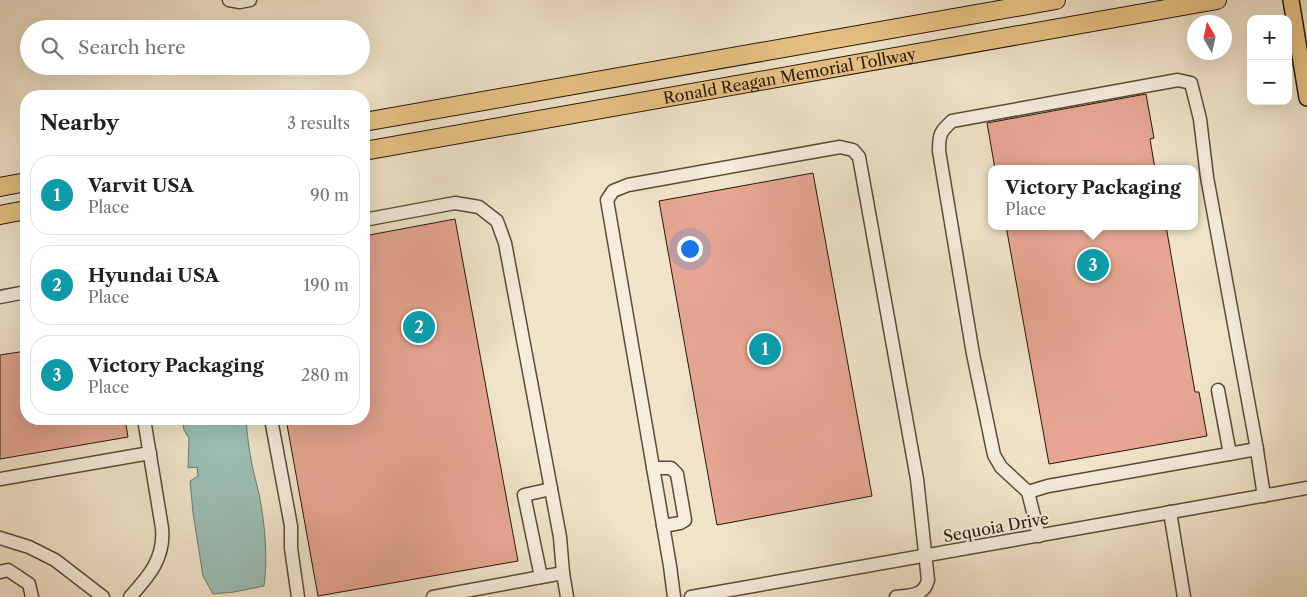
<!DOCTYPE html>
<html lang="en">
<head>
<meta charset="utf-8">
<style>
	:root { --surface:#fff; --page:#f2f2f2; --text:#202124; --muted:#757577; --line:#e0e0e0; --accent:#8f2418 }
	body { margin:0; font-family:"Libre Caslon Text",serif; background:var(--page); color:var(--text) }
	.controls { position:absolute; right:15px; top:15px; display:grid; overflow:hidden; border-radius:10px; box-shadow:0 5px 20px #0002 }
	.controls button { width:45px; height:45px; display:grid; place-items:center; padding:0; border:0; border-bottom:1px solid var(--line); background:var(--surface); color:var(--text); font:25px sans-serif }
	.compass { position:absolute; left:1187px; top:15px; width:45px; height:45px; border-radius:50%; background:var(--surface); box-shadow:0 5px 20px #0002; rotate:351deg }
	.you { position:absolute; left:689px; top:248px; width:18px; height:18px; margin:-12px; border:4px solid #fff; border-radius:50%; background:#1a73e8; box-shadow:0 0 0 8px #1a73e833 }
	.badge { display:grid; place-items:center; width:32px; height:32px; border-radius:50%; background:var(--accent); color:#fff; font-size:16px; font-weight:700 }
	.pin { position:absolute; translate:-50% -50%; border:2px solid #fff; box-shadow:0 1px 5px #0006 }
	.popup { position:absolute; left:988px; top:165px; width:210px; height:65px; box-sizing:border-box; display:grid; place-content:center; border-radius:10px; background:var(--surface); filter:drop-shadow(0 1px 4px #0005); font-size:16px; white-space:nowrap; color:var(--muted) }
	.popup b { font-size:19px; color:var(--text) }
	.popup::after { content:''; position:absolute; left:50%; top:100%; margin-left:-10px; border:10px solid transparent; border-top-color:var(--surface) }
	.list { margin:0; padding:0; list-style:none }
	h2 { display:flex; justify-content:space-between; align-items:center; height:65px; margin:0; padding:0 20px; font-size:21px }
	h2 small { font-size:16px; font-weight:400; color:var(--muted) }
	.list li { display:grid; grid-template-columns:32px 1fr auto; gap:15px; align-items:center; box-sizing:border-box; height:80px; margin:0 10px 10px; padding:0 10px; border:1px solid var(--line); border-radius:20px }
	.list b { display:block; font-size:19px; white-space:nowrap }
	.list p { margin:0; font-size:16px; white-space:nowrap; color:var(--muted) }
	.list em { font-size:16px; font-style:normal; color:var(--muted) }
	.icon { flex:none; width:28px; height:28px; fill:none; stroke:currentColor; stroke-width:2; stroke-linecap:round; stroke-linejoin:round }
	.map { position:relative; flex:none; width:1307px; height:597px; overflow:hidden }
	.search { position:absolute; background:var(--surface); box-shadow:0 5px 20px #0002; left:20px; top:20px; width:350px; height:55px; display:flex; align-items:center; gap:12px; box-sizing:border-box; padding:0 18px; border-radius:28px; color:var(--muted); font-size:19px }
	.panel { position:absolute; background:var(--surface); box-shadow:0 5px 20px #0002; left:20px; top:90px; width:350px; height:335px; border-radius:20px }
	.map>svg:first-child { display:block }
	.water { fill:#9bbfb6; stroke:#6d7c70 }
	.building { fill:#e6a693; stroke:#271806 }
	.lines { fill:none; stroke-linecap:round; stroke-linejoin:round }
	.minor-casing { stroke:#5a4b37; stroke-width:15 }
	.major-casing { stroke:#271806; stroke-width:18 }
	.highway-casing { stroke:#271806; stroke-width:20 }
	.minor { stroke:#f6eddd; stroke-width:12 }
	.major { stroke:#e8c285; stroke-width:15 }
	.highway { stroke:#e8c285; stroke-width:18 }
	.labels { text-anchor:middle; stroke-width:4; stroke-linejoin:round; paint-order:stroke }
	.street-label { font-size:16px; fill:#271806; stroke:#f6eddd }
</style>
</head>
<body>
<div class="map">
<svg width="1307" height="597" viewBox="0 0 1307 597">
	<rect width="100%" height="100%" fill="#f1e4ca"/>
	<filter id="stains"><feTurbulence type="fractalNoise" baseFrequency=".004" numOctaves="4"/><feColorMatrix values="0 0 0 0 .2 0 0 0 0 .09 0 0 0 0 .02 0 0 0 .5 -.17"/></filter>
	<radialGradient id="worn" r=".72"><stop offset=".6" stop-color="#630" stop-opacity="0"/><stop offset="1" stop-color="#630" stop-opacity=".3"/></radialGradient>
	<path class="water" d="M182,419H246C247,434 249,449 252,465C254,475 257,484 259,494C265,524 268,556 264,586L234,592L213,594L203,576L193,513L190,481L198,476L197,467L188,468L189,438L184,430Z"/>
	<g class="building">
		<polygon points="1146,94 1154,138 1150,139 1155,169 995,169 987,123"/>
		<polygon points="813,173 872,496 717,525 659,201"/>
		<polygon points="455,219 518,561 318,596 286,419 364,419 364,236"/>
		<polygon points="1006,226 1166,226 1195,392 1199,392 1207,436 1049,464"/>
		<polygon points="26,351 26,419 125,419 128,437 0,459 0,355"/>
	</g>
	<g class="lines">
		<g class="minor-casing">
			<g id="minor">
				<polyline points="229,0 240,2 250,0"/>
				<polyline points="364,220 455,203 479,207 497,221 505,243 560,537 563,573"/>
				<polyline points="0,297 26,292"/>
				<polyline points="1218,390 1230,454"/>
				<polyline points="271,419 291,526 291,548 298,597"/>
				<polyline points="653,468 671,468 677,474 685,520 680,523 663,526"/>
				<polyline points="0,479 150,453"/>
				<polyline points="1028,492 1048,486 1257,449"/>
				<polyline points="1170,512 1184,597"/>
				<path d="M1039,536L1028,492L1001,467L994,455L973,354L939,151C939,134 940,132 952,121L1178,80L1191,83L1200,119L1207,177L1256,444L1264,496"/>
				<polyline points="0,538 29,547 55,560 103,597"/>
				<polyline points="0,572 8,570 29,584 32,597"/>
				<polyline points="541,577 524,495 551,489"/>
				<path d="M130,597C149,576 165,558 162,528L144,419"/>
				<polyline points="433,597 563,573 567,597"/>
				<path d="M674,597L670,566L607,200L613,191L628,185L840,147L853,150L859,157L917,479L928,580C924,597 909,595 896,597"/>
				<polyline points="691,597 1307,488"/>
			</g>
		</g>
		<g class="major-casing">
			<polyline id="major" points="1291,0 1307,98"/>
		</g>
		<g class="highway-casing">
			<g id="highway">
				<polyline points="364,122 1056,0"/>
				<path id="s1" d="M364,151L1217,0"/>
				<polyline points="0,187 26,182"/>
				<polyline points="0,215 26,210"/>
			</g>
		</g>
		<use href="#minor" class="minor"/>
		<use href="#major" class="major"/>
		<use href="#highway" class="highway"/>
	</g>
	<g class="labels">
		<g class="street-label">
			<text dy="6" stroke="none"><textPath href="#s1" startOffset="432">Ronald Reagan Memorial Tollway</textPath></text>
			<text transform="translate(996 527) rotate(-10)" y="6">Sequoia Drive</text>
		</g>
	</g>
	<rect width="100%" height="100%" filter="url(#stains)"/>
	<rect width="100%" height="100%" fill="url(#worn)"/>
</svg>
<div class="controls">
<button>+</button>
<button>−</button>
</div>
<svg class="compass" viewBox="-18 -18 36 36"><path d="M0-13l5 13h-10z" fill="#e53935"/><path d="M0 13l5-13h-10z" fill="#757577"/></svg>
<div class="you"></div>
<div class="pin badge" style="left:765px;top:349px;background:#0f9aa8">1</div>
<div class="pin badge" style="left:419px;top:327px;background:#0f9aa8">2</div>
<div class="pin badge" style="left:1093px;top:265px;background:#0f9aa8">3</div>
<div class="popup"><b>Victory Packaging</b>Place</div>
<div class="search"><svg class="icon" aria-label="search" viewBox="0 0 24 24"><circle cx="10" cy="10" r="6"/><path d="M15 15l6 6"/></svg>Search here</div>
<section class="panel">
<h2>Nearby<small>3 results</small></h2>
<ul class="list">
<li><span class="badge" style="background:#0f9aa8">1</span><div><b>Varvit USA</b><p>Place</p></div><em>90 m</em></li>
<li><span class="badge" style="background:#0f9aa8">2</span><div><b>Hyundai USA</b><p>Place</p></div><em>190 m</em></li>
<li><span class="badge" style="background:#0f9aa8">3</span><div><b>Victory Packaging</b><p>Place</p></div><em>280 m</em></li>
</ul>
</section>
</div>
</body>
</html>
